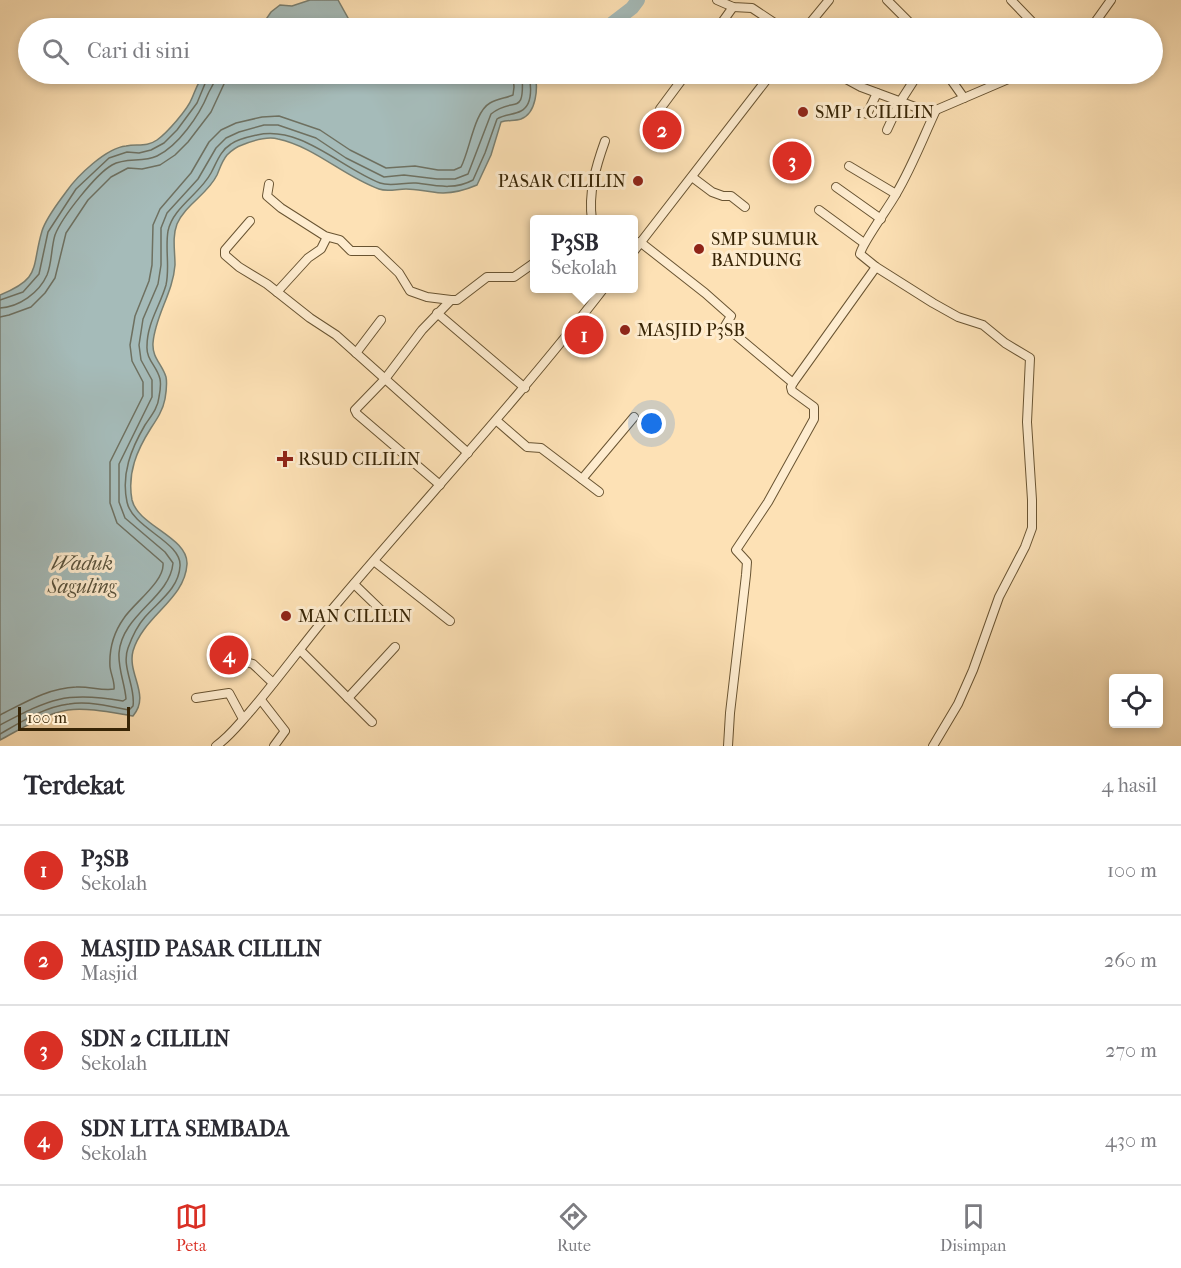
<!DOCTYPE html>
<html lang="id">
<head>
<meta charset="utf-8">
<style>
	:root { --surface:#fff; --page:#f7f7f7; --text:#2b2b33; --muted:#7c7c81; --line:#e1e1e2; --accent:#d93025 }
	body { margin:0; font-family:"IM FELL French Canon",serif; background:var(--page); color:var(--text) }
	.controls { position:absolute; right:18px; bottom:18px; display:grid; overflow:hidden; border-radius:6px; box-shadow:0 3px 9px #0003 }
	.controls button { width:54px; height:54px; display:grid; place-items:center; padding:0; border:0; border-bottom:2px solid var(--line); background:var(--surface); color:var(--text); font:30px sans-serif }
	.scale { position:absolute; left:18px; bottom:15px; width:112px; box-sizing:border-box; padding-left:6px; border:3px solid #382506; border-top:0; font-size:16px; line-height:21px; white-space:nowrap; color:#382506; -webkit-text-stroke:4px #feeccf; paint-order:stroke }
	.you { position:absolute; left:652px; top:424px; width:21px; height:21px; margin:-15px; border:4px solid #fff; border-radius:50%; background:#1a73e8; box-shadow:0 0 0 9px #1a73e833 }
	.badge { display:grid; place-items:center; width:39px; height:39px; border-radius:50%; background:var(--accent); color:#fff; font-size:20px; font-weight:700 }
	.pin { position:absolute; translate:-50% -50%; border:3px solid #fff; box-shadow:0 2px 6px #0006 }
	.popup { position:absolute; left:530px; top:215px; width:108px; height:78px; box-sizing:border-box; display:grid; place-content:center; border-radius:6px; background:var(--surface); filter:drop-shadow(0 2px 4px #0005); font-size:20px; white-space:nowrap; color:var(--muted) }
	.popup b { font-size:22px; color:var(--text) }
	.popup::after { content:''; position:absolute; left:50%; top:100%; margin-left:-12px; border:12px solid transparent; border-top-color:var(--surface) }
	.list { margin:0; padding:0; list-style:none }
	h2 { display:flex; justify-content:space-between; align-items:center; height:78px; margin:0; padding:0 24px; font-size:26px }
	h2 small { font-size:20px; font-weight:400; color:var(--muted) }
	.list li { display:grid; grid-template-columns:39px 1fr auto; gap:18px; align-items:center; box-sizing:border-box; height:90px; padding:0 24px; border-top:2px solid var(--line) }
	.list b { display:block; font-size:22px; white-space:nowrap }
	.list p { margin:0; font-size:20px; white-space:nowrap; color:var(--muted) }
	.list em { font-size:20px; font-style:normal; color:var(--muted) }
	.icon { flex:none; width:33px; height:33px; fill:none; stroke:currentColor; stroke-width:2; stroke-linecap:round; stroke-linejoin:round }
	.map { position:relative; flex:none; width:1181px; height:746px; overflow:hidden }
	.search { position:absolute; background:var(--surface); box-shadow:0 3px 9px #0003; left:18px; right:18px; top:18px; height:66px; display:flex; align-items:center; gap:15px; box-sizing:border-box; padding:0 21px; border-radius:33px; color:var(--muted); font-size:22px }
	.sheet { height:438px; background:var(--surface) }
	nav { display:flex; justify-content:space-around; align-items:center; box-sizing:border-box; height:84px; border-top:2px solid var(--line); background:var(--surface); font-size:16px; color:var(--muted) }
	nav a { display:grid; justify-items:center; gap:3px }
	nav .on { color:var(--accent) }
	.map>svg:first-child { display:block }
	.water { fill:#a5bbb9; stroke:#797f71; stroke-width:1.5 }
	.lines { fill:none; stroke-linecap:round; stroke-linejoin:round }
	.shore { stroke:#6e7060; stroke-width:1.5 }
	.river { stroke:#a5bbb9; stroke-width:14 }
	.street-casing { stroke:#695432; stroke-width:10 }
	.street { stroke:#feeccf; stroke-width:8 }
	.poi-dot { fill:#8f2418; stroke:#feeccf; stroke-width:2 }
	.labels { text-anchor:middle; stroke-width:6; stroke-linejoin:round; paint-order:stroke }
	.poi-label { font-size:18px; fill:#382506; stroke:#feeccf; text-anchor:start }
	.water-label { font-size:20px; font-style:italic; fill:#59523c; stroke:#feeccf }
</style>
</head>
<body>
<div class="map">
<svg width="1181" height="746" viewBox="0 0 1181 746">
	<rect width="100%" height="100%" fill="#fde1b5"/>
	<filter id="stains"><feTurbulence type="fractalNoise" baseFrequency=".00333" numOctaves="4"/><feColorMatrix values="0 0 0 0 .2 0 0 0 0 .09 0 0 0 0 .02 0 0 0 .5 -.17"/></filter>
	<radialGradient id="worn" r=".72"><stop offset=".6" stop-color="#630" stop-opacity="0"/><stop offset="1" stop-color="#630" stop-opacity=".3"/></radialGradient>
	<g class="water">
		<polygon points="310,0 338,0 352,25 367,28 260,28 271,12 280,5 292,6"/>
		<path d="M205,74H535C538,87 537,113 521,119C515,121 508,120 501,122L491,155L477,185C463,191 449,195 433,192C424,191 415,189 406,189C397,189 387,192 379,189C343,176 315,147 278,139C267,136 252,141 242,145C236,147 232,150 227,155C222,161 220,168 217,175C208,194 185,205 177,224C172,237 175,251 175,265C173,293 155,316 153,343C152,358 162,364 166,377C167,382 166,393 165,399C163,410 157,419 151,428C137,450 127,473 132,500C138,526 188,537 187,564C185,600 143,616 133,651C127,674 151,695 133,716C114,713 86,707 68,710C44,714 21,729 0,740V295C42,278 31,268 42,231C46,218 58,203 66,192C77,176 106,148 126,146C138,144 147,147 157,140C167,133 188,109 192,98C196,89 198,81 205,74Z"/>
	</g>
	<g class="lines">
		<g class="shore">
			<polyline points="0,300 23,292 39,274 48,232 76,189 109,158 127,152 139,153 151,150 164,143 177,130 197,103 209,74"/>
			<path d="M0,308C19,307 39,293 47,275C52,263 51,248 55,235C62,217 96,174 112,165C126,157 142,163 157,156C178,146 199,116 208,94C211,87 216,82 216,74"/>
			<polyline points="0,317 9,315 31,307 45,293 55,278 66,233 88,200 111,177 128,168 142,169 160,165 175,155 188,142 211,112 224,84 225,74"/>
			<path d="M0,715C24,703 48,688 76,687C89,686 101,691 114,689C115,682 111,675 110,667C109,650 114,632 124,618C134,603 165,581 163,563L117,523L110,503V462L143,396V382L132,361L130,345L135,316L149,281L152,265L153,225L160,209L191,173L209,142L221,130L236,123L262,117L279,116L320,130L350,150L386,168L415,166L438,170H454L461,167C470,150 474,112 490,103C497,99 506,98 513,95L514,87L513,74"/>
			<path d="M0,725C50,699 65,691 123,701L126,699C125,684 118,669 119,653C122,614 170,598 173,563L165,552L125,518L119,502V464L152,397V380L141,360L139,345L143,319L158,284L161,265V228L167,213L198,179L216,148L226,138L239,132L264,125H278L316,138L346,158L384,177L404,175L437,179H455L468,174L491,114C514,95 525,119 522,74"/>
			<path d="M0,734C21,722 44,707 69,704C88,701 110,706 129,710L133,706C136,687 121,667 128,648C132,637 137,626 145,617C159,601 179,588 180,566C182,542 132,528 127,502C121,474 131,449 145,425C151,416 158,408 159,397C160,392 161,384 160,379C157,366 146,360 147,346C147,323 160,306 166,285C170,267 165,249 168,231C173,207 200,194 211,173C217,162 220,151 231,144C238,139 248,137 257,135C301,125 341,168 380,183C391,187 405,182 416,183C437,186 455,190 473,180L485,153L497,119C504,114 514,115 521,111C533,105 531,85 529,74"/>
		</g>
		<polyline class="river" points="606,28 632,8 638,0"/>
		<g class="street-casing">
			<g id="street">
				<polyline points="717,0 733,7 752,8 782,28"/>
				<polyline points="887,0 915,28"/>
				<polyline points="1011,0 1038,28"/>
				<polyline points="718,28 733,7"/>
				<polyline points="806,28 829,0"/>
				<polyline points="1091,28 1111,0"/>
				<polyline points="837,74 861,87 915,107 936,110 1020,74"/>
				<polyline points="947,74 964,98"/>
				<polyline points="660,109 686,74"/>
				<polyline points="860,112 867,114 877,93"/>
				<polyline points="887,130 900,102 918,74"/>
				<polyline points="849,166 896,194"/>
				<polyline points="692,177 712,192 723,196 731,196 745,207"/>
				<polyline points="269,184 267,196 281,208 325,236 340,240 351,251 376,251 399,273 410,291 427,297 451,300"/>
				<polyline points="836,187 881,219"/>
				<polyline points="819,210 864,243"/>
				<path d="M592,220C588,193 596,166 605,141"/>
				<polyline points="250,221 225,250 225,255 239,267 267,284 310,318 336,335 468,453"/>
				<polyline points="640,242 705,293 731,316 725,326 793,383"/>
				<polyline points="634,251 771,74"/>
				<polyline points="277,292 308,258 321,249 327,237"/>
				<polyline points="437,313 525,388"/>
				<polyline points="356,353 381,320"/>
				<polyline points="497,421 527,447 541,448 599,492"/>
				<polyline points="582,479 634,417"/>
				<polyline points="440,485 357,414 355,410 385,379 422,330 451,300 457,300 487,277 514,277 534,263"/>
				<polyline points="374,561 450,621"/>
				<polyline points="354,584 385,614 387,620"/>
				<polyline points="223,650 246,662 253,664 273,683"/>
				<polyline points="300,650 372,722"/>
				<polyline points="196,698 229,693 243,719"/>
				<polyline points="348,698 395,647"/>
				<polyline points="261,700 285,731 274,746"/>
				<path d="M216,746C229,737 238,725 248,714C280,677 308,637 340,600C428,496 520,397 604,288"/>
				<polyline points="728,746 730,713 746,575 747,562 736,550 768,502 814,419 814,407 792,391 791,387 793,383 876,267"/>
				<path d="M933,746L958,704L973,670L999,597L1025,547L1032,528V500L1027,422L1030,358L1005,343L983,325L958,317L933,303L876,267L860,254C862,243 889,207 896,194C912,167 923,138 936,110"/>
			</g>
		</g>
		<use href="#street" class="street"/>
	</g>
	<g class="poi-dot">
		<circle cx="803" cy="112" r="6"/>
		<circle cx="638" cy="181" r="6"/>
		<circle cx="699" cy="249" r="6"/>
		<circle cx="625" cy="330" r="6"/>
		<path d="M282 450h6v6h6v6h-6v6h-6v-6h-6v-6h6z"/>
		<circle cx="286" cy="616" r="6"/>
	</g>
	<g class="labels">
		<g class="poi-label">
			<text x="815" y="118">SMP 1 CILILIN</text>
			<text x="626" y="187" text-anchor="end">PASAR CILILIN</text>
			<text x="711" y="245">SMP SUMUR<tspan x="711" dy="21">BANDUNG</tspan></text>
			<text x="637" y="336">MASJID P3SB</text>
			<text x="298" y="465">RSUD CILILIN</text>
			<text x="298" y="622">MAN CILILIN</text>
		</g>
		<g class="water-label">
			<text x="82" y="570">Waduk<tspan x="82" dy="23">Saguling</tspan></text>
		</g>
	</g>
	<rect width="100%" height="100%" filter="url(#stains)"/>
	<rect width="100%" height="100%" fill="url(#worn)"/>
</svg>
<div class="controls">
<button><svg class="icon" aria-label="locate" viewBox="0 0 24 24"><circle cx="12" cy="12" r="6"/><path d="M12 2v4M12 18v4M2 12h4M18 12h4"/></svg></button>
</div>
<div class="scale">100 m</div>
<div class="you"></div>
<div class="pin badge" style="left:584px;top:335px">1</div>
<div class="popup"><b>P3SB</b>Sekolah</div>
<div class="pin badge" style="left:662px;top:130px">2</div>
<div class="pin badge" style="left:792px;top:161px">3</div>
<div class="pin badge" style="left:229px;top:655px">4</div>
<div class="search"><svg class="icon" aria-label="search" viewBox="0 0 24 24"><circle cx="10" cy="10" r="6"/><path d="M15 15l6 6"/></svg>Cari di sini</div>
</div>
<section class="sheet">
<h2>Terdekat<small>4 hasil</small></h2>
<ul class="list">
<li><span class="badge">1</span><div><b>P3SB</b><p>Sekolah</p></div><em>100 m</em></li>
<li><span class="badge">2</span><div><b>MASJID PASAR CILILIN</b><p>Masjid</p></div><em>260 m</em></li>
<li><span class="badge">3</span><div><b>SDN 2 CILILIN</b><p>Sekolah</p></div><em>270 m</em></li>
<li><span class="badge">4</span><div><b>SDN LITA SEMBADA</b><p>Sekolah</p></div><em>430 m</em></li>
</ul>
</section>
<nav>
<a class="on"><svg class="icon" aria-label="map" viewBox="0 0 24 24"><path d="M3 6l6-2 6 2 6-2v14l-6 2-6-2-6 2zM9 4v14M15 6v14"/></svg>Peta</a>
<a><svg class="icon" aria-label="directions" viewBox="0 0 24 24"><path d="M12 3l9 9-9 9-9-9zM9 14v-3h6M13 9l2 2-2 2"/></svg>Rute</a>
<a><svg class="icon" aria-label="saved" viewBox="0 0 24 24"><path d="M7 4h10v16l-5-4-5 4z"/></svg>Disimpan</a>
</nav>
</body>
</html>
